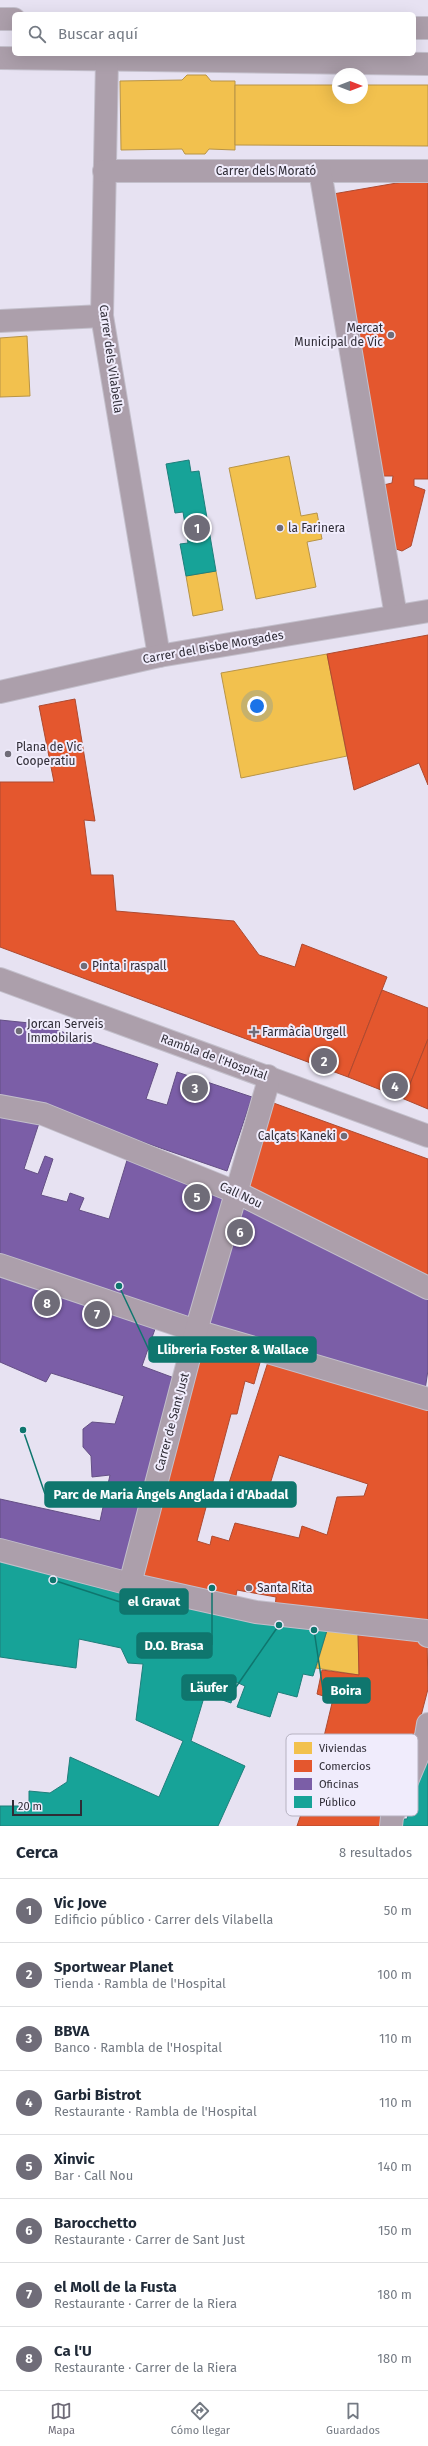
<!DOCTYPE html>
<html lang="es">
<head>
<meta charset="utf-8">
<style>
	:root { --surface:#fff; --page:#f6f6f7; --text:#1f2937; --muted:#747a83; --line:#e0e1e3; --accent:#6f6c78 }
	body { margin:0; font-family:"Fira Sans",sans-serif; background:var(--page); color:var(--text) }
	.compass { position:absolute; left:332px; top:68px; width:36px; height:36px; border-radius:50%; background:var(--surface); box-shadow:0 4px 16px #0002; rotate:90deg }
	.scale { position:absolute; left:12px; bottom:10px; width:70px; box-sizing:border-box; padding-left:4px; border:2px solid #2f2c36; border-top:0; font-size:11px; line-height:14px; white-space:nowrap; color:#2f2c36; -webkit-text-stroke:3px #f0ecfc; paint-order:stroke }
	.you { position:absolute; left:257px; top:706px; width:14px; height:14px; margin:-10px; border:3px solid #fff; border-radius:50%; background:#1a73e8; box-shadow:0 0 0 6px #1a73e833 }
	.badge { display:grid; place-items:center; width:26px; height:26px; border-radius:50%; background:var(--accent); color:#fff; font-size:13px; font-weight:700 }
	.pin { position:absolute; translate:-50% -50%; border:2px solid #fff; box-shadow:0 1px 4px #0006 }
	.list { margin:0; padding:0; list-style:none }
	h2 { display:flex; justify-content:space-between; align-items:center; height:52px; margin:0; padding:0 16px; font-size:17px }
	h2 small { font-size:13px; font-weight:400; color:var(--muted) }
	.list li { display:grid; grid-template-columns:26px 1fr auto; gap:12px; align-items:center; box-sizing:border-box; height:64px; padding:0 16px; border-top:1px solid var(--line) }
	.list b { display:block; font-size:15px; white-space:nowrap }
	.list p { margin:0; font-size:13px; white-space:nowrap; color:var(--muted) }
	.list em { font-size:13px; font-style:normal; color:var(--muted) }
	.icon { flex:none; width:22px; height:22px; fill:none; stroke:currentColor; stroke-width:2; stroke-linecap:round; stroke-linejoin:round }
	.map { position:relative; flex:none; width:428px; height:1826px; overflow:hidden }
	.search { position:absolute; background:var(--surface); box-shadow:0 4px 16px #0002; left:12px; right:12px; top:12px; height:44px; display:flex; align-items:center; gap:10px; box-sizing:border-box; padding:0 14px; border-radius:6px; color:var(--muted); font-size:15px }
	.sheet { height:564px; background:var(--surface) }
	nav { display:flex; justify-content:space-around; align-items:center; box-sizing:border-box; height:56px; border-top:1px solid var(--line); background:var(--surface); font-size:11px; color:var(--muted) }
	nav a { display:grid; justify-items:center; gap:2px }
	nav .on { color:var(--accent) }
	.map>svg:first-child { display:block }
	.homes { fill:#f2c14e; stroke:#b89447 }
	.shops { fill:#e4572e; stroke:#ae4a30 }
	.offices { fill:#7b5ea7; stroke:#644f85 }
	.public { fill:#17a398; stroke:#1e7f7b }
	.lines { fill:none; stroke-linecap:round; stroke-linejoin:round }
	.minor-casing { stroke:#c3bfcb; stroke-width:24 }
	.minor { stroke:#ac9fab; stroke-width:22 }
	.poi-dot { fill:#6f6c78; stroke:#f0ecfc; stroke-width:1.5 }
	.labels { text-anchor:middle; stroke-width:4; stroke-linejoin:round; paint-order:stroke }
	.street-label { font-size:12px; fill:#2f2c36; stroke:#f0ecfc }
	.poi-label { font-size:12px; fill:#2f2c36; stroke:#f0ecfc; text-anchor:start }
	.key { fill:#f0ecfc; stroke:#b6b2c1; stroke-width:1 }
	.key-label { font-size:11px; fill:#2f2c36 }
	.leader { fill:none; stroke:#0f766e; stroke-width:1.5 }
	.callout-dot { fill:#0f766e; stroke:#f0ecfc; stroke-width:1.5 }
	.callout { fill:#0f766e; stroke:#0f766e; stroke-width:1.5 }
	.callout-label { font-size:13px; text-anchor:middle; font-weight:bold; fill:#fff }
</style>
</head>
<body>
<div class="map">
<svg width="428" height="1826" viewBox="0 0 428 1826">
	<rect width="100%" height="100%" fill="#e7e2f2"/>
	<g class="homes">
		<polygon points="187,75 206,75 211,81 235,81 235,150 209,149 205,154 185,154 182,149 121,150 120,81 182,80"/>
		<polygon points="235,85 338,85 338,98 362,98 362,85 428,85 428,146 235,145"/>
		<polygon points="27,336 30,396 0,397 0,338"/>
		<polygon points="289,456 301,516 317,513 322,539 307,542 316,587 256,599 229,468"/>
		<polygon points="216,571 223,610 193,616 186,576"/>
		<polygon points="327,654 347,756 241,778 221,673"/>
		<polygon points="328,1627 358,1632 359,1675 316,1668"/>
	</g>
	<g class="shops">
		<polygon points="420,179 428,182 428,479 414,479 414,486 425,490 411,546 402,551 393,548 379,486 392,483 393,476 377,476 333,194"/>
		<polygon points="428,635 428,785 419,763 354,790 327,654"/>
		<polygon points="75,699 95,821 84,820 91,875 113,875 116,911 234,921 259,955 295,967 302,944 387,977 348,1077 0,947 0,782 54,782 39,706"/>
		<polygon points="382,990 428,1008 428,1039 404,1099 348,1077"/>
		<polygon points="428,1039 428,1109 404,1099"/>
		<polygon points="268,1101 428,1159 428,1282 247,1189"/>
		<polygon points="201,1340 261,1359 254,1384 245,1381 237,1414 231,1414 197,1541 210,1545 212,1536 229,1541 235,1523 299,1538 302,1526 327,1535 337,1497 364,1496 368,1484 279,1455 267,1494 229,1483 268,1362 428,1404 428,1626 275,1609 276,1597 237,1590 235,1601 135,1580"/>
		<polygon points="358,1632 427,1636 428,1689 407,1769 385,1826 297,1826 315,1774 333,1699 317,1694 322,1670 359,1675"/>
	</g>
	<g class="offices">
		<polygon points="0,1020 39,1024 158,1064 146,1099 167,1105 177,1072 252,1097 227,1171 56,1112 0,1097"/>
		<polygon points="0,1113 40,1120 24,1169 38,1174 45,1156 53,1159 41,1195 67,1202 70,1193 84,1198 79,1210 109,1219 128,1157 228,1200 191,1324 0,1260"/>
		<polygon points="239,1207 428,1293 428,1370 425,1390 203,1330"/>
		<polygon points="0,1271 155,1329 142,1366 177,1379 125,1576 0,1544 0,1499 100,1521 110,1475 92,1477 91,1456 83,1447 83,1429 92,1422 115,1424 124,1396 51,1373 46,1382 0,1362"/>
	</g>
	<g class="public">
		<polygon points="189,460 191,472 199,471 216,571 186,576 180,544 188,543 183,512 175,513 166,464"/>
		<polygon points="0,1557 328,1627 313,1676 303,1674 297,1697 278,1692 270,1717 237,1707 245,1686 236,1682 231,1703 205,1694 191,1741 245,1766 218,1826 0,1826 0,1806 29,1806 29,1791 50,1793 67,1782 70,1757 159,1797 183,1741 136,1720 143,1664 128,1663 121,1648 79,1639 76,1668 0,1657"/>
		<polygon points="428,1746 428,1826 397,1826 397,1819 407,1819"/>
	</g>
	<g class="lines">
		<g class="minor-casing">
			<g id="minor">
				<polyline points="0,19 14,19"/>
				<polyline points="414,28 428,28"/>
				<polyline points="0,58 428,64"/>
				<polyline points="107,60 102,316 159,656"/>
				<polyline points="104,171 428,171"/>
				<polyline points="320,171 396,616"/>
				<polyline points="0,321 102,316"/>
				<polyline points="0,692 159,656 428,611"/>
				<polyline points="0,979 428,1136"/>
				<polyline points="0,1106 43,1114 238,1193 428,1288"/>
				<polyline points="0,1265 196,1331 428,1399"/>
				<polyline points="0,1550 130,1584 256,1612 426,1631 428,1636"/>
				<polyline points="130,1584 196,1331 268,1083 268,1076"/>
				<polyline points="391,1826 392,1817 426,1736 428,1724"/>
			</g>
		</g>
		<use href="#minor" class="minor"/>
	</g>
	<g class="poi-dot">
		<circle cx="391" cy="335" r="4"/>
		<circle cx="280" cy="528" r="4"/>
		<circle cx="8" cy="754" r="4"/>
		<circle cx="84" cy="966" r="4"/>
		<circle cx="19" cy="1031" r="4"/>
		<path d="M252 1026h4v4h4v4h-4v4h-4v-4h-4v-4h4z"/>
		<circle cx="344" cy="1136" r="4"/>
		<circle cx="249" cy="1588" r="4"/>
	</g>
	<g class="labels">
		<g class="street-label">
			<text x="266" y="175">Carrer dels Morató</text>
			<text transform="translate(111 359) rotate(82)" y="4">Carrer dels Vilabella</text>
			<text transform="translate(213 647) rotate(-10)" y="4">Carrer del Bisbe Morgades</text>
			<text transform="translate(214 1057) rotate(20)" y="4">Rambla de l'Hospital</text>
			<text transform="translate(241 1195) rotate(25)" y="4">Call Nou</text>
			<text transform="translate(172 1422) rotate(-75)" y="4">Carrer de Sant Just</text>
		</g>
		<g class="poi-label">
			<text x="383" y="332" text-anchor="end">Mercat<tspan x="383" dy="14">Municipal de Vic</tspan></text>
			<text x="288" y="532">la Farinera</text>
			<text x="16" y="751">Plana de Vic<tspan x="16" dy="14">Cooperatiu</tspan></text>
			<text x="92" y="970">Pinta i raspall</text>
			<text x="27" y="1028">Jorcan Serveis<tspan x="27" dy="14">Immobilaris</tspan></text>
			<text x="262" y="1036">Farmàcia Urgell</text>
			<text x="336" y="1140" text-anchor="end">Calçats Kaneki</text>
			<text x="257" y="1592">Santa Rita</text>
		</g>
	</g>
	<rect x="286" y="1734" width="132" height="82" rx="6" class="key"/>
	<rect x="294" y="1742" width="18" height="12" fill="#f2c14e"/>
	<rect x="294" y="1760" width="18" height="12" fill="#e4572e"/>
	<rect x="294" y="1778" width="18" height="12" fill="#7b5ea7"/>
	<rect x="294" y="1796" width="18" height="12" fill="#17a398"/>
	<g class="key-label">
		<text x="319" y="1752">Viviendas</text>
		<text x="319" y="1770">Comercios</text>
		<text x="319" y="1788">Oficinas</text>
		<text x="319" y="1806">Público</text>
	</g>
	<path class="leader" d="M119 1286L149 1350M23 1430L45 1494M53 1580L120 1602M212 1588L212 1645M279 1625L236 1687M314 1630L323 1690"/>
	<g class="callout-dot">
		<circle cx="119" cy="1286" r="4"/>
		<circle cx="23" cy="1430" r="4"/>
		<circle cx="53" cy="1580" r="4"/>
		<circle cx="212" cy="1588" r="4"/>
		<circle cx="279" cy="1625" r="4"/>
		<circle cx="314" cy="1630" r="4"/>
	</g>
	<g class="callout">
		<rect x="149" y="1337" width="167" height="25" rx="4"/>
		<rect x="45" y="1482" width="251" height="25" rx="4"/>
		<rect x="120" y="1589" width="68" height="25" rx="4"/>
		<rect x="137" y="1633" width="75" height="25" rx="4"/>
		<rect x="182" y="1675" width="54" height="25" rx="4"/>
		<rect x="323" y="1678" width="47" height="25" rx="4"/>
	</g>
	<g class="callout-label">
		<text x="233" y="1354">Llibreria Foster &amp; Wallace</text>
		<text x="171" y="1499">Parc de Maria Àngels Anglada i d'Abadal</text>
		<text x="154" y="1606">el Gravat</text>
		<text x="174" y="1650">D.O. Brasa</text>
		<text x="209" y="1692">Läufer</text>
		<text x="346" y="1695">Boira</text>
	</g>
</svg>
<svg class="compass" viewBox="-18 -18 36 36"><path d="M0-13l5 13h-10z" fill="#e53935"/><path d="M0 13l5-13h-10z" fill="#747a83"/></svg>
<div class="scale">20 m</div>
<div class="you"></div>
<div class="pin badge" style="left:197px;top:528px">1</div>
<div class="pin badge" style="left:324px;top:1061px">2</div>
<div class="pin badge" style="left:195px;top:1088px">3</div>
<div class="pin badge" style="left:395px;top:1086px">4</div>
<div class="pin badge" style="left:197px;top:1197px">5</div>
<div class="pin badge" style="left:240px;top:1232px">6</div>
<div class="pin badge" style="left:97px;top:1314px">7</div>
<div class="pin badge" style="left:47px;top:1303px">8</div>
<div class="search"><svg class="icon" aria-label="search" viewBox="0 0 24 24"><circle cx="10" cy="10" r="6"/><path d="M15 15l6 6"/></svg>Buscar aquí</div>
</div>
<section class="sheet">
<h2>Cerca<small>8 resultados</small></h2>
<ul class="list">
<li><span class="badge">1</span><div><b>Vic Jove</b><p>Edificio público · Carrer dels Vilabella</p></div><em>50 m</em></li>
<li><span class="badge">2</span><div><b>Sportwear Planet</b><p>Tienda · Rambla de l'Hospital</p></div><em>100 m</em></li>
<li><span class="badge">3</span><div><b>BBVA</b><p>Banco · Rambla de l'Hospital</p></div><em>110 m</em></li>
<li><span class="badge">4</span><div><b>Garbi Bistrot</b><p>Restaurante · Rambla de l'Hospital</p></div><em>110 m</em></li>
<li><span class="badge">5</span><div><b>Xinvic</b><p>Bar · Call Nou</p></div><em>140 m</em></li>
<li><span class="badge">6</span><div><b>Barocchetto</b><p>Restaurante · Carrer de Sant Just</p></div><em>150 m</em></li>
<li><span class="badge">7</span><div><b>el Moll de la Fusta</b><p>Restaurante · Carrer de la Riera</p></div><em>180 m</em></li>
<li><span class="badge">8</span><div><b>Ca l'U</b><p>Restaurante · Carrer de la Riera</p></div><em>180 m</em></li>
</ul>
</section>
<nav>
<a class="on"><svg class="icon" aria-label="map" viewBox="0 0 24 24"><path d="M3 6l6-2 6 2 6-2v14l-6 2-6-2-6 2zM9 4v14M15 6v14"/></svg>Mapa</a>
<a><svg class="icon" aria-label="directions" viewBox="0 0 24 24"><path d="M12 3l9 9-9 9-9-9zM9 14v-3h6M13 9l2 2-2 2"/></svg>Cómo llegar</a>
<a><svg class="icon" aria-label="saved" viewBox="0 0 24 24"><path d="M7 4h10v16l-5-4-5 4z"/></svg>Guardados</a>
</nav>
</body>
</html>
